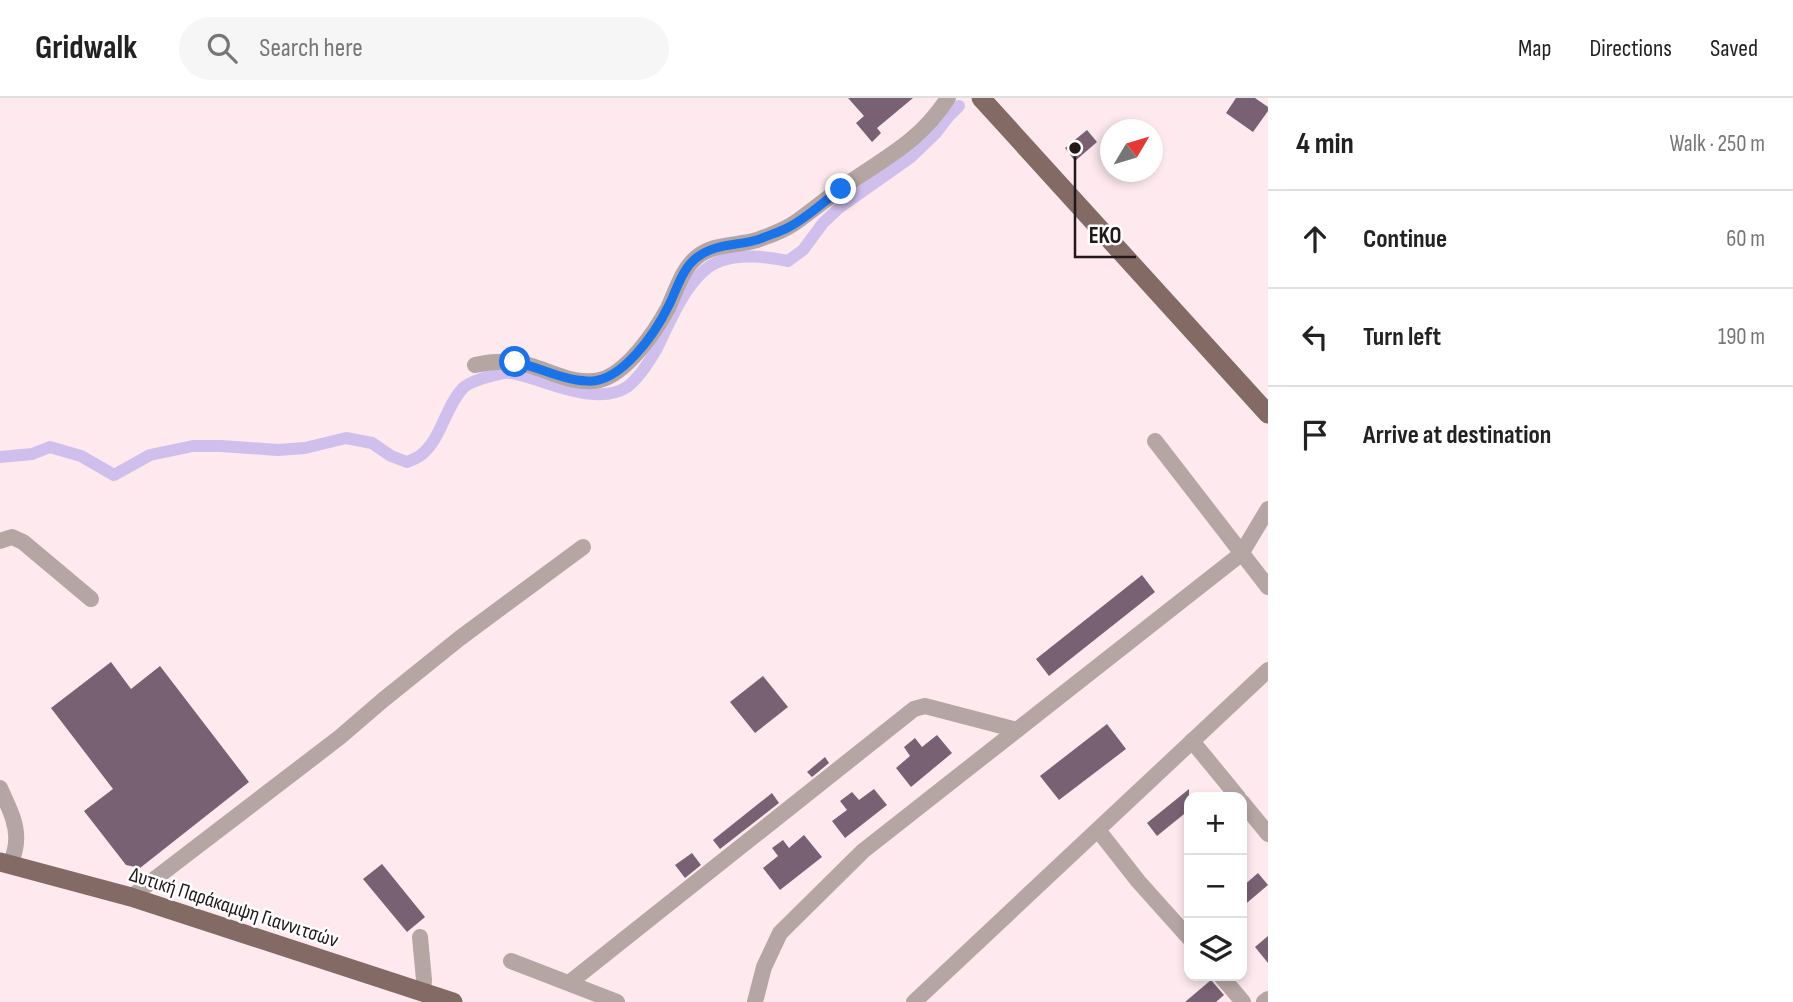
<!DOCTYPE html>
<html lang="en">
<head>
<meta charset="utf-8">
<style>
	:root { --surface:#fff; --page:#f6f6f6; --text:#222; --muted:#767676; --line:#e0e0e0 }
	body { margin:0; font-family:"Sofia Sans Condensed",sans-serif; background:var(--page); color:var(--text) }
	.controls { position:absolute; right:21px; bottom:21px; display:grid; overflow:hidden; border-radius:14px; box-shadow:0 4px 10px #0003 }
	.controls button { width:63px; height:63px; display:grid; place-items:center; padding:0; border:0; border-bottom:2px solid var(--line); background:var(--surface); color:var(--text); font:35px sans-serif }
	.compass { position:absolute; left:1100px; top:21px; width:63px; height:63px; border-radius:50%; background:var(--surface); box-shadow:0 4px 10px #0003; rotate:52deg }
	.stop { position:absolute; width:21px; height:21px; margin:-16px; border:5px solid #1a73e8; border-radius:50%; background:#fff }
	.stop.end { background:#1a73e8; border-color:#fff; box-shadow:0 2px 7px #0008 }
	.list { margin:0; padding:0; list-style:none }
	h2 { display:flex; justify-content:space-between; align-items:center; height:91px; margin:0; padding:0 28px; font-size:30px }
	h2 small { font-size:23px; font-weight:400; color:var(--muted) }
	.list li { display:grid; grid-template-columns:46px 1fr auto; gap:21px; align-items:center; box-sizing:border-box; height:98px; padding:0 28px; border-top:2px solid var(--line) }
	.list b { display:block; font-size:26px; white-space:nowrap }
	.list em { font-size:23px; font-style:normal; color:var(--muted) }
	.icon { flex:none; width:38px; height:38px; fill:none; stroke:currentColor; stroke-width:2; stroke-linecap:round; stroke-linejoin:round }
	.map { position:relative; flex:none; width:1268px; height:904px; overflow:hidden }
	header { display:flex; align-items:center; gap:42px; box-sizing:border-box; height:98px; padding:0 35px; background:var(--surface); border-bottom:2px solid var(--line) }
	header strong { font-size:33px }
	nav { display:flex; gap:38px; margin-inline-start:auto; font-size:24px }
	.search { width:490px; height:63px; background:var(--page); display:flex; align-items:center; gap:18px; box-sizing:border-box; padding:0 24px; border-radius:38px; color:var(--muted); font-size:26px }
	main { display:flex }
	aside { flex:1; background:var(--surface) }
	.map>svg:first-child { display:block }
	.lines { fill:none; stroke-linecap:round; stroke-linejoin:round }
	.canal { stroke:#d0beec; stroke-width:12 }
	.building { fill:#776173 }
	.minor { stroke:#b5a6a3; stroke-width:16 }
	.major { stroke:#836a65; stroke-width:19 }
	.route { stroke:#1a73e8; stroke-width:9 }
	.labels { text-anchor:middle; stroke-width:5; stroke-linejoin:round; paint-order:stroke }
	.street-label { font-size:21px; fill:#23171a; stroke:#fff }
	.leader { fill:none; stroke:#23171a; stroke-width:2.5 }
	.callout-dot { fill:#23171a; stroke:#fff; stroke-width:2.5 }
	.callout-label { font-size:23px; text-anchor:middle; font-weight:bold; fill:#23171a; stroke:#fff; stroke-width:5; stroke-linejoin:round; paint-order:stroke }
</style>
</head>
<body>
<header>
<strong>Gridwalk</strong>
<div class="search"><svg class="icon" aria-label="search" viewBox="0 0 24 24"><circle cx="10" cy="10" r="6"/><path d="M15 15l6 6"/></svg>Search here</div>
<nav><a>Map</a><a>Directions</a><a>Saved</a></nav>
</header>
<main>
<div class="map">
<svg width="1268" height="904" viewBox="0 0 1268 904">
	<rect width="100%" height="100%" fill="#fee9ee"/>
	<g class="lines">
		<path class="canal" d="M0,359L32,356L50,349L81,358L114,377L150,357L193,348H221L278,352L305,350L346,340L372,345L391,358L407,364C412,362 417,360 421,357C442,340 445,309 463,290C470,283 493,277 503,275C513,273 524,278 534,281C560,289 601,306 627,289C637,282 650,263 656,252C670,224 689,174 720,163C741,155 767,159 788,163L803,152L823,125L840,109L911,59L935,36L948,19L959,8"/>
	</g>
	<g class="building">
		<polygon points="848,0 913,0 877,30 881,35 872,44 856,25 864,18"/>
		<polygon points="1236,0 1255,0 1268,9 1268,13 1253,34 1226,15"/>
		<polygon points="1087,32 1097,44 1075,63 1065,50"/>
		<polygon points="1142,477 1155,494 1049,578 1036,561"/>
		<polygon points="111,564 131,591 160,568 249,684 140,770 126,767 84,713 113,691 51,610"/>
		<polygon points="763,578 788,609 755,635 730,604"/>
		<polygon points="1107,626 1126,651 1059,702 1040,678"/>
		<polygon points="937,637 952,655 911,689 896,670 910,658 904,649 915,640 922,649"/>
		<polygon points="825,659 829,665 812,679 807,674"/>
		<polygon points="874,691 887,707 845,740 832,723 847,712 840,703 852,694 859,702"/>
		<polygon points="1189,691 1189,712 1157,738 1147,725"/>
		<polygon points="772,695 779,705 720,751 713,742"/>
		<polygon points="804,737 822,759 780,792 763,770 778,758 772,750 783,742 789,750"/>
		<polygon points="692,755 701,767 685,780 675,767"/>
		<polygon points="382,766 425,819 407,834 363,781"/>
		<polygon points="1258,775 1268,787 1242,809 1242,789"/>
		<polygon points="1268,838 1268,865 1255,849"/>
		<polygon points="1211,882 1224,897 1216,904 1185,904"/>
	</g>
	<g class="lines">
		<g class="minor">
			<path d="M475,267C493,263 509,262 528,267C551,273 575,288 600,282C627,275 655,234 668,210C676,193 682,171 697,159C714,145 737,148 757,142C771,137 785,132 796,124C814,111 831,97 849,85C888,58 921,42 948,0"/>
			<polyline points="1155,343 1268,489"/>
			<polyline points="0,443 12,439 23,444 91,501"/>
			<polyline points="1192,643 1238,699"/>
			<path d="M0,690C7,706 18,725 16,744C16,751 13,758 11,765"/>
			<polyline points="1242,704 1268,736"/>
			<polyline points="1098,732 1138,783 1189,840"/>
			<polyline points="131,799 340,639 383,602 460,540 583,449"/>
			<polyline points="420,839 424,882 423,894"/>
			<polyline points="511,863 617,904"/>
			<polyline points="1221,878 1243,904"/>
			<polyline points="569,885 914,611 925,608 1017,632"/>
			<polyline points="755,904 764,869 780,835 863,753 1241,456 1268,411"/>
			<polyline points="914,904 1268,572"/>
			<polyline points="1264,904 1268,901"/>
		</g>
		<g class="major">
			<polyline points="981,0 1268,316"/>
			<polyline points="0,764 131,799 453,904"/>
		</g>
	</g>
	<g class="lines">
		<path class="route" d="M515,264C539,269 562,282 587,283C621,286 656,234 669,207C677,191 683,168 699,158C717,145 739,148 760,141C769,137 780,134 789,129C808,119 824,103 841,91"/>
	</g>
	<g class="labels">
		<g class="street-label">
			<text transform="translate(234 809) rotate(18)" y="7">Δυτική Παράκαμψη Γιαννιτσών</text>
		</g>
	</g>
	<path class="leader" d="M1075 50L1075 159H1136"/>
	<circle class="callout-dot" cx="1075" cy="50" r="7"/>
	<g class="callout-label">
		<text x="1105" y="145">EKO</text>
	</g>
</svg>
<div class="controls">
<button>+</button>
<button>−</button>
<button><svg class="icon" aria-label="layers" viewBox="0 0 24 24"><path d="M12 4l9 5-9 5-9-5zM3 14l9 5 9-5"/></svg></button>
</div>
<svg class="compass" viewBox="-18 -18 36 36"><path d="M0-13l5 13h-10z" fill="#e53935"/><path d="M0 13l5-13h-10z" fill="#767676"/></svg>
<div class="stop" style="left:515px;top:264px"></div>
<div class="stop end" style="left:841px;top:91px"></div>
</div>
<aside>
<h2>4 min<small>Walk · 250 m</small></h2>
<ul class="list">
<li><svg class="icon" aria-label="ahead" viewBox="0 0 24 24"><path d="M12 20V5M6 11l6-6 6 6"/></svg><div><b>Continue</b></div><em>60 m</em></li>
<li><svg class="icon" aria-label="left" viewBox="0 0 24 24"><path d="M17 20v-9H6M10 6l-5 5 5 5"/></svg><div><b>Turn left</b></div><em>190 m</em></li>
<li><svg class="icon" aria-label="arrive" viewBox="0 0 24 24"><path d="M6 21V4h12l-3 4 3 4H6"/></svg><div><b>Arrive at destination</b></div></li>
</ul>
</aside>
</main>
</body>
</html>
